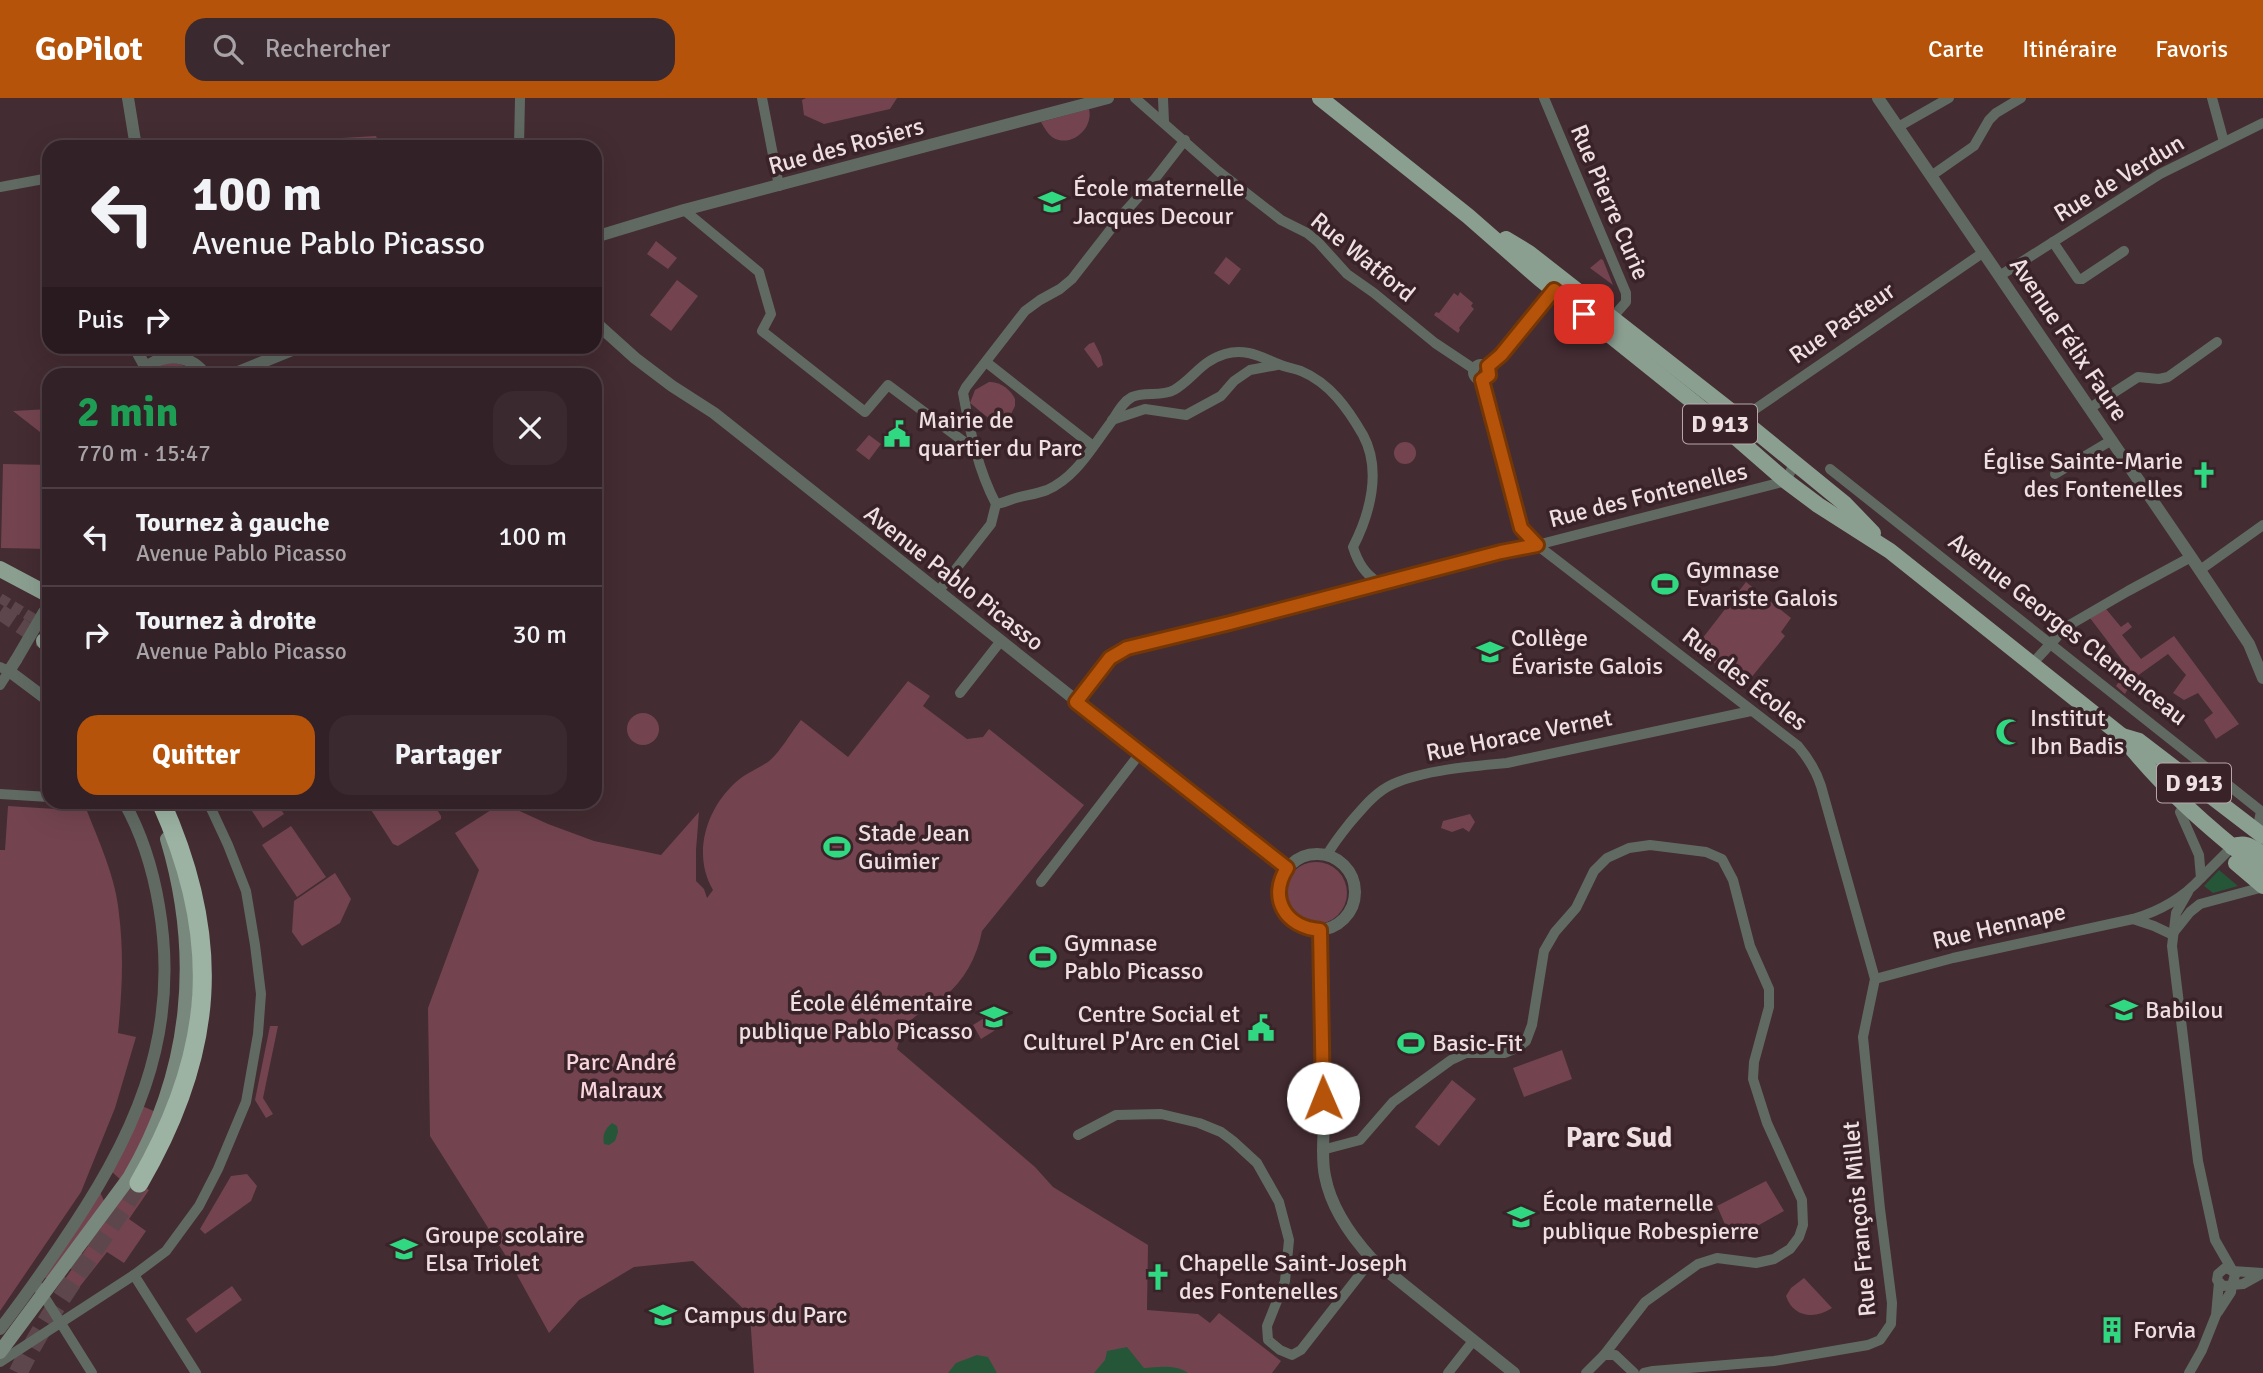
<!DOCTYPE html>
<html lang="fr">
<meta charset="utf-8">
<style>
:root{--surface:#322126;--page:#3a292e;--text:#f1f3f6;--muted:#a8a3a7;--line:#4d3e43;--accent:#b45309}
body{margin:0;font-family:Signika,sans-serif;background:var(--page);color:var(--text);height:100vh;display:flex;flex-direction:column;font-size:26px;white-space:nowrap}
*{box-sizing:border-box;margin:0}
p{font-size:23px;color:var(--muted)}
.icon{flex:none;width:38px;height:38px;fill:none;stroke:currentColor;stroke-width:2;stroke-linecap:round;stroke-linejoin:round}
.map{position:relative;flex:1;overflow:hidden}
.details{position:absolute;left:42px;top:270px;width:560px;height:441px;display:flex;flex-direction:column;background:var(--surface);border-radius:21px;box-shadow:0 7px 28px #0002,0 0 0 2px var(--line)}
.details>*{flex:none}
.banner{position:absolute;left:42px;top:42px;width:560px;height:214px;border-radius:21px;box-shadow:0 7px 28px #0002,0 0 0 2px var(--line);background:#322126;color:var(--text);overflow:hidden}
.pin{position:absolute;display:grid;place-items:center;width:60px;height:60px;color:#fff;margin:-30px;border-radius:14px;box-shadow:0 4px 10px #0006}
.me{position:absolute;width:77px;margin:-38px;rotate:359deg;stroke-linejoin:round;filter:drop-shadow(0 0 5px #0008)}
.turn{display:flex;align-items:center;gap:24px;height:147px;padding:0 35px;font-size:32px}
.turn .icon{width:91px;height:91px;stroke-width:2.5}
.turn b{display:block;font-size:49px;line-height:60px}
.then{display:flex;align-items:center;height:66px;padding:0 35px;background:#0003;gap:14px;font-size:26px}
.round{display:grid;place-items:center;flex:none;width:74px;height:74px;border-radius:21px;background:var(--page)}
.summary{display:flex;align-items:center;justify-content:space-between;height:119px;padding:0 35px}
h1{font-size:42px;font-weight:700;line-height:52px;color:#1e9e55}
.action{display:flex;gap:14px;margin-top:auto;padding:14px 35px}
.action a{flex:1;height:80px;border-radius:21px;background:var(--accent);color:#fff;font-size:28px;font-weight:700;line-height:80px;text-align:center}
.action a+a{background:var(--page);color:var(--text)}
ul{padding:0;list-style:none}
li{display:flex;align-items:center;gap:21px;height:98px;padding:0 35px;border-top:2px solid var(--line)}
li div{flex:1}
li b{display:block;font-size:26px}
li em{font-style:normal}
header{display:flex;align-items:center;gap:42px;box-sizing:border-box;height:98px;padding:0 35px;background:var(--accent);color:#fff}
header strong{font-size:33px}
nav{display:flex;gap:38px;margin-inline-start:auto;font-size:24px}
.search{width:490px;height:63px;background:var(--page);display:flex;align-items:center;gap:18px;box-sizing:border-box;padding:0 24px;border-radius:21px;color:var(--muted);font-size:26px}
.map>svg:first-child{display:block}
.green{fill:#734450}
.water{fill:#255638}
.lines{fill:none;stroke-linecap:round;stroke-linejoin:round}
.minor-tunnel{stroke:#5d474c;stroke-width:10;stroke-dasharray:10 5;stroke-linecap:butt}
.primary-tunnel{stroke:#5d474c;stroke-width:16;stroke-dasharray:16 8;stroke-linecap:butt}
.motorway-tunnel{stroke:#5d474c;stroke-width:19;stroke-dasharray:19 10;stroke-linecap:butt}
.minor{stroke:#606a63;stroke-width:10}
.tertiary{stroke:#606a63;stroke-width:12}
.secondary{stroke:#79887d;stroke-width:14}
.primary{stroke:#8b9f91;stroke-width:16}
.motorway{stroke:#9cb3a3;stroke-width:19}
.tertiary-bridge{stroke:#606a63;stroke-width:12}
.route-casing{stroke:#753606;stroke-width:18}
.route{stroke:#b45309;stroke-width:12}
.labels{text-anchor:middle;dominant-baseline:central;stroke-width:7;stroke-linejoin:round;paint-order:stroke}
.shield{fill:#392328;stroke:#b8a7aa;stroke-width:2}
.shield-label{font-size:23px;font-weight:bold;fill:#eedfe2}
.street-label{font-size:24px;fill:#eedfe2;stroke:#392328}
.poi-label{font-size:24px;fill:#eedfe2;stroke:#392328;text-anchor:start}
.park-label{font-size:24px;fill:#f8d4dc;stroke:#392328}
.quarter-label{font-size:28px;font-weight:bold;fill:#eedfe2;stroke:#392328}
</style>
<header>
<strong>GoPilot</strong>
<div class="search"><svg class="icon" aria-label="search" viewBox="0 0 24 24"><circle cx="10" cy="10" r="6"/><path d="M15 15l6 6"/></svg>Rechercher</div>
<nav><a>Carte</a><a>Itinéraire</a><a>Favoris</a></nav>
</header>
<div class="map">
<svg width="2263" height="1275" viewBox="0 0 2263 1275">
<rect width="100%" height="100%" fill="#432c32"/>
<g class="green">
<path d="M806,0H897L890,11L824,26L804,17L802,2Z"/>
<path d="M1089,11C1094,31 1070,51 1052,39C1047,35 1044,29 1041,24Z"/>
<path d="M376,38L380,49H335L342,40Z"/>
<path d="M656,143L677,160L668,171L647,156Z"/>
<path d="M1226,159L1241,171L1229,187L1214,175Z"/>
<path d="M1601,161L1603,162L1613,187L1590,170Z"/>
<path d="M677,182L698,198L671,233L650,217Z"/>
<path d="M1460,194L1473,205L1471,208L1474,211L1459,230L1460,232L1458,235L1434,217L1436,214L1439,215L1454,195L1458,198Z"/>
<path d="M1094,244L1101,258L1103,267L1098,270L1084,251L1089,246Z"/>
<path d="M167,265C180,265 187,268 197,276H147L157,268Z"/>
<path d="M989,284C1000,283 1011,292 1015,301V308L1003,332L970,305L975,292Z"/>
<path d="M49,311V341L13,313Z"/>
<path d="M869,337L881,346L869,362L856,352Z"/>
<circle cx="1405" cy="355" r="11"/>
<path d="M3,366L49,367V451L1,450Z"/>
<path d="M1746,484L1791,520L1781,534L1785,538L1746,586L1737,583L1695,550Z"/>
<path d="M2106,511L2121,529L2128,524L2132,529L2122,537L2141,561L2174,538L2239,626L2216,641L2204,622L2213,615L2198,595L2184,602L2173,595L2186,577L2168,556L2133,581L2125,596L2116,588L2128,570L2090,520Z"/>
<path d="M908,583L930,598L923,608L967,641L983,639L989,631L1084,707L982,833C977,859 964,883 943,900C918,919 906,916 897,951L1035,1069L1053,1089L1148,1147L1147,1212L1198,1216L1210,1225L1219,1215L1281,1263L1272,1275H754L750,1217L693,1163L634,1169L579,1202L549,1235L511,1166L430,1038L428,910L479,772L455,735L502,705L548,726L594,743L661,757L699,714L696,752V783L704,791L707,800L713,792C692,756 706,711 736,684C746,675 757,671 768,664C779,656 792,633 801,622L848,659Z"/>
<circle cx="643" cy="631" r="16"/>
<path d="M259,704H276L284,716L263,730L252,713Z"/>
<path d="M366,704H432L441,718V721L398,748L393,746Z"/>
<path d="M8,708L87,713C100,746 116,781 119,816C124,856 122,895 118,935L136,939L115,1010L81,1094L0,1213V752H5Z"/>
<path d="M1470,716L1475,724L1469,734L1463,730L1452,734L1441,730L1443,723Z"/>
<path d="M291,728L326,779L297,799L262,747Z"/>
<circle cx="1316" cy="795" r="31"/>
<path d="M335,775L351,801L340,825L302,848L292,834L294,803Z"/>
<path d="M997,912L1005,926L981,941L973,927Z"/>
<path d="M270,928H278L263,1000L273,1016L266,1020L255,1002Z"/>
<path d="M1562,952L1572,981L1524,999L1513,970Z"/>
<path d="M1452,982L1476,1001L1439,1048L1415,1029Z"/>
<path d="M142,1008L156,1014L122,1083L111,1073Z"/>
<path d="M247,1076L257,1088L251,1103L205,1136L200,1131L231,1078Z"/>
<path d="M134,1082L149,1092L129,1121L146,1133L124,1165L107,1154L70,1201L58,1191Z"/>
<path d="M1766,1083L1784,1113L1734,1141L1727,1131L1717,1108Z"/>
<path d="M99,1092L105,1105L50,1183L43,1178Z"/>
<path d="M1804,1180L1832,1210C1814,1222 1793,1219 1786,1198L1791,1190Z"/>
<path d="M232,1188L242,1202L196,1235L186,1221Z"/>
</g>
<g class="water">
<path d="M2219,772L2238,788L2213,795L2204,788Z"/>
<path d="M612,1025L617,1028L618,1034L615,1043L609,1047L604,1046C602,1037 605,1031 612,1025Z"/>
<path d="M1127,1249L1144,1270C1158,1269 1176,1266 1188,1275H1094L1105,1262L1107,1253Z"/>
<path d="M977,1257L988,1259L997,1275H948L956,1265Z"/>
</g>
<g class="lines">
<path class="minor-tunnel" d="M0,500L49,530"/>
<path class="primary-tunnel" d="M0,514L42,542"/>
<path class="motorway-tunnel" d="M18,1275C52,1206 98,1150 139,1085"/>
<g class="minor">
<path d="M762,0L779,88"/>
<path d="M1135,0L1218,73L1281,122L1307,135L1318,144L1347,176L1374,195L1435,245L1474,271"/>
<path d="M1163,0L1164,24"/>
<path d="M1544,0L1626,195V204L1611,221"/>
<path d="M2212,0L2224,44"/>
<path d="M1898,29L1949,0"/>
<path d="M519,49L520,0"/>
<path d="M1931,78L1974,48L1989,22L1996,15L2021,0"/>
<path d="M0,89L49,80"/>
<path d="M684,112L759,174L771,216L762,233L865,314L888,287L975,352"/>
<path d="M2053,144L2078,181H2082L2124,153"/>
<path d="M2001,177L2160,76L2263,25"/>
<path d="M986,264L1093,348"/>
<circle cx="1481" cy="274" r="8"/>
<path d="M1487,269L1501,257L1554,192"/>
<path d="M1482,282L1521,430L1537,447L1798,648C1809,661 1816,672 1821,688L1875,881L1863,939L1880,1111L1892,1205L1891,1226L1880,1242L1868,1247L1774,1263L1653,1273L1644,1275"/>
<path d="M2090,310L2138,279L2159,281L2168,279L2217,244"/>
<path d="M1112,322L1145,311L1186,317L1221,298L1234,283L1250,272L1277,267"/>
<path d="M1734,338L1741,321L1751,314L1984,154"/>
<path d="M1830,371L2261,713L2257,734"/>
<path d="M2055,376L2112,342"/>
<path d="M996,406C1003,405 1009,402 1016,400C1026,397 1037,396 1047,392C1075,380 1091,351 1109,327C1116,318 1121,305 1132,299C1144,293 1162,299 1174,292C1193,281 1201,263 1225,256C1244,250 1259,258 1276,265C1284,269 1293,270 1301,273C1330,285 1348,311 1363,337C1382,372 1370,416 1353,449C1358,465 1365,476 1379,485"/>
<path d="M2200,472L2263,427"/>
<path d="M938,494L991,426L996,406C978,372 970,333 963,295L966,289L1025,213L1040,202L1060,191L1072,181L1121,118L1154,82L1185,42"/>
<path d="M2032,566L2066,529L2128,493L2191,459"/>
<path d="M0,569L9,573L0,587"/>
<path d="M960,595L1000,544"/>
<path d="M1076,603L1110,560L1127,550L1230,525L1501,454L1537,447L1786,383L1794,366"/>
<path d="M0,696L49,699"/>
<path d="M1327,757C1333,746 1341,736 1349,726C1362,711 1375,694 1393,686C1424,672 1473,668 1507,665L1751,613"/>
<path d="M2201,780L2232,749"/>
<path d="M1041,784L1141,654"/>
<path d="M2188,794L2176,815L2172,848L2198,1063L2215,1142L2235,1177L2232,1187L2223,1188L2217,1182L2218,1176L2225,1170L2231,1172"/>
<path d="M2133,821L2154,828L2173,837"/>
<path d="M2174,834L2190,814L2200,806L2263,789"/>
<path d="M1875,881L1953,860L2133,821C2160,813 2182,801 2201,780L2199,757L2180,714"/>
<path d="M1078,1037L1116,1017L1161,1016L1199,1025L1221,1034L1233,1043L1257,1065L1279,1104L1289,1142L1285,1183L1267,1228L1268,1242L1280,1252L1292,1257L1301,1252L1372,1161"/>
<path d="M1322,1052L1360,1042L1393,1004L1451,962L1466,955H1505L1517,950L1526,943L1532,927L1544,853L1555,834L1576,810L1594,773L1607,760L1629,750L1650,747L1706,754L1722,761L1733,782L1750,848L1769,891V909L1754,964L1753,981L1767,1025L1802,1102L1803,1127L1799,1139L1790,1151L1774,1161L1756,1165L1717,1160L1698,1166L1645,1204L1604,1257"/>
<path d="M2232,1173L2263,1175"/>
<path d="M134,1177L196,1275"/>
<path d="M35,1184L92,1275"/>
<path d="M2218,1214L2231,1194L2232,1187L2243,1186L2263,1175"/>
<path d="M0,1264L134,1177L166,1153L199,1108L218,1071L246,1004L258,936L261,896L255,847L246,793L228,747L208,704"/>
<path d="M1448,1275L1473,1243"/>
<path d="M1586,1275L1604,1257H1615L1634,1275"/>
<path d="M2189,1275L2202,1252L2216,1217L2219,1184"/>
</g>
<g class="tertiary">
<path d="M128,0L136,49"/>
<path d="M1878,0L2191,459L2249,546L2263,580"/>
<path d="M595,139L684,112L1108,0"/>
<path d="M595,224L635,260L672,288L714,315L1287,770"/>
<path d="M134,248L146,270"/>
<path d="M140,276C158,254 188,254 205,276"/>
<path d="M233,276L302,248"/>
<path d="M16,562L9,573L49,603"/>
<circle cx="1317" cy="794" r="38"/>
<path d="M1320,832C1320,894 1323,957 1324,1019C1324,1039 1321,1059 1325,1078C1331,1110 1350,1137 1372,1161L1514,1275"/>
<path d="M0,1231C21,1204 40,1177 59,1149C132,1043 182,941 159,808C153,772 142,736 124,704"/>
</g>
<path class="secondary" d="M0,1254L129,1080C191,974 202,858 167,741"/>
<g class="primary">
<path d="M1320,0L1468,118L1540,181L1717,323L1786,383L1818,407L1890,453L2122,638C2162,690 2212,733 2263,773"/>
<path d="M1506,141L1529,155L1741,321L1845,406L1873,435"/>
<path d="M0,471L49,497"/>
<path d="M44,543L49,548"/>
<path d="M2122,638L2139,643L2263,738"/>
<path d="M2232,749C2245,743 2252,749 2263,756"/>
<path d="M2236,765L2263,788"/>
</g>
<path class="motorway" d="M139,1085C215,954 223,842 161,704"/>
<path class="tertiary-bridge" d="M16,562L44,514"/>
</g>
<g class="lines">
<defs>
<path id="route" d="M1323,1000L1320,832C1285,829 1268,800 1287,770L1076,604L1110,560L1127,550L1230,525L1501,454L1537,447L1521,430L1482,282L1489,277L1488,268L1501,257L1554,192L1584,216"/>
</defs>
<use href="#route" class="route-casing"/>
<use href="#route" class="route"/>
</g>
<defs>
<symbol id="school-bare" viewBox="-9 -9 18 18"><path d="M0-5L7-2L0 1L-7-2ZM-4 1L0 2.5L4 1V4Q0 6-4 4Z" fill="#31d882" stroke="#392328" stroke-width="2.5" paint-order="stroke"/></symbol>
<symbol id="civic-bare" viewBox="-9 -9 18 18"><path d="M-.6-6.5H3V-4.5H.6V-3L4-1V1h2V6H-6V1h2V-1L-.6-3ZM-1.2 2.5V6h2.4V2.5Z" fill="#31d882" stroke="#392328" stroke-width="2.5" paint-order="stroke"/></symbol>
<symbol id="church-bare" viewBox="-9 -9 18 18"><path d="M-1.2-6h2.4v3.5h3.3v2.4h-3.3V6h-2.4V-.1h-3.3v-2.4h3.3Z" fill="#31d882" stroke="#392328" stroke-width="2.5" paint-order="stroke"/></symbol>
<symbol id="stadium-bare" viewBox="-9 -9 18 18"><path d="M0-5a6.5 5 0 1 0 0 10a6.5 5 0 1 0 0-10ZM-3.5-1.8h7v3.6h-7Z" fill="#31d882" stroke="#392328" stroke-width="2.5" paint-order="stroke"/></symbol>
<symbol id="mosque-bare" viewBox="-9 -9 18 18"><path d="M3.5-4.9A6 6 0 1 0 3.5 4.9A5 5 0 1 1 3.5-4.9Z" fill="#31d882" stroke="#392328" stroke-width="2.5" paint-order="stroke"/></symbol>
<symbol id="university-bare" viewBox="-9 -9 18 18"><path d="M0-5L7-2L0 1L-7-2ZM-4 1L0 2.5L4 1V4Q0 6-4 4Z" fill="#31d882" stroke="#392328" stroke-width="2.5" paint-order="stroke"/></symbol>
<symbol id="building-bare" viewBox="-9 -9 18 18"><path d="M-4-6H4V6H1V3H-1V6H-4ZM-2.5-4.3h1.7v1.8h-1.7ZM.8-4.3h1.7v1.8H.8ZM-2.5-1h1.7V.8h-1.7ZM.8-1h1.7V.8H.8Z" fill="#31d882" stroke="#392328" stroke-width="2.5" paint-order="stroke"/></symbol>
</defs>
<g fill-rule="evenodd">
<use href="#school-bare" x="1033" y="85" width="38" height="38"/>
<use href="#civic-bare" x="878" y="317" width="38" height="38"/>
<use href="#church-bare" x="2185" y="358" width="38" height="38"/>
<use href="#stadium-bare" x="1646" y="467" width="38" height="38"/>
<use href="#school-bare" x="1471" y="535" width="38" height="38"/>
<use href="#mosque-bare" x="1990" y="615" width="38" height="38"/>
<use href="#stadium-bare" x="818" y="730" width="38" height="38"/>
<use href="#stadium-bare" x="1024" y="840" width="38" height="38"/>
<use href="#school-bare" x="2105" y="893" width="38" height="38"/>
<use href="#school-bare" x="975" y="900" width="38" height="38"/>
<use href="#civic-bare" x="1242" y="911" width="38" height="38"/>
<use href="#stadium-bare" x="1392" y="926" width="38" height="38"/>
<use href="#school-bare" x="1502" y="1100" width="38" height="38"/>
<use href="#school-bare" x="385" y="1132" width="38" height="38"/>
<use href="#church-bare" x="1139" y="1160" width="38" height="38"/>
<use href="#university-bare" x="644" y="1198" width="38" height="38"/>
<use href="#building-bare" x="2093" y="1213" width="38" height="38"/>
</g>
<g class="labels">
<g class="shield">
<rect x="1683" y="306.5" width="74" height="39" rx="5"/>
<rect x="2157" y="665.5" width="74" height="39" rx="5"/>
</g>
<g class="shield-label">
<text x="1720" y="326">D 913</text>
<text x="2194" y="685">D 913</text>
</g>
<g class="street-label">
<text transform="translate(846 48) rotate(-15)">Rue des Rosiers</text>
<text transform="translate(2119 80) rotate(-31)">Rue de Verdun</text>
<text transform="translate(1610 104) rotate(67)">Rue Pierre Curie</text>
<text transform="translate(1363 159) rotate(39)">Rue Watford</text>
<text transform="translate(1842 225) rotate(-35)">Rue Pasteur</text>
<text transform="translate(2069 241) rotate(56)">Avenue Félix Faure</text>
<text transform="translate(1648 397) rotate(-14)">Rue des Fontenelles</text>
<text transform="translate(954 480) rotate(38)">Avenue Pablo Picasso</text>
<text transform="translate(2068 531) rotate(38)">Avenue Georges Clemenceau</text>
<text transform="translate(1745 581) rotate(38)">Rue des Écoles</text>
<text transform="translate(1519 637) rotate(-11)">Rue Horace Vernet</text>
<text transform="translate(1999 828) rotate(-13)">Rue Hennape</text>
<text transform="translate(1859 1121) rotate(-95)">Rue François Millet</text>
</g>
<g class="poi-label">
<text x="1073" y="90">École maternelle<tspan x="1073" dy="28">Jacques Decour</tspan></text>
<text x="918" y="322">Mairie de<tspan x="918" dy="28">quartier du Parc</tspan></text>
<text x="2183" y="363" text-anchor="end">Église Sainte-Marie<tspan x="2183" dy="28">des Fontenelles</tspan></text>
<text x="1686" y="472">Gymnase<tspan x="1686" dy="28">Evariste Galois</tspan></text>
<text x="1511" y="540">Collège<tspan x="1511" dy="28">Évariste Galois</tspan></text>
<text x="2030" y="620">Institut<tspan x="2030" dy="28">Ibn Badis</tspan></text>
<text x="858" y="735">Stade Jean<tspan x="858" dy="28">Guimier</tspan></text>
<text x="1064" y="845">Gymnase<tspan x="1064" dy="28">Pablo Picasso</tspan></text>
<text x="973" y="905" text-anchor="end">École élémentaire<tspan x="973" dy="28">publique Pablo Picasso</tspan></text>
<text x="2145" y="912">Babilou</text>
<text x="1240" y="916" text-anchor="end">Centre Social et<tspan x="1240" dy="28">Culturel P'Arc en Ciel</tspan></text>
<text x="1432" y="945">Basic-Fit</text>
<text x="1542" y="1105">École maternelle<tspan x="1542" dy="28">publique Robespierre</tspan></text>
<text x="425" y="1137">Groupe scolaire<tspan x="425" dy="28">Elsa Triolet</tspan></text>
<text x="1179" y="1165">Chapelle Saint-Joseph<tspan x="1179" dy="28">des Fontenelles</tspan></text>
<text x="684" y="1217">Campus du Parc</text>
<text x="2133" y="1232">Forvia</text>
</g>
<g class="park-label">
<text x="621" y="964">Parc André<tspan x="621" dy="28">Malraux</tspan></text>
</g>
<g class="quarter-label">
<text x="1619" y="1040">Parc Sud</text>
</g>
</g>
</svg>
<div class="pin" style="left:1584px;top:216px;background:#d93025"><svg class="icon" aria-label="arrive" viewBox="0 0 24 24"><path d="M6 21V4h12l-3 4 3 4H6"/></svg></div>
<svg class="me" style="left:1323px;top:1000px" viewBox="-20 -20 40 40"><circle r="19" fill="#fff"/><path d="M0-13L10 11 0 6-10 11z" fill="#b45309"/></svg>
<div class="banner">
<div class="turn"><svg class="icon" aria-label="left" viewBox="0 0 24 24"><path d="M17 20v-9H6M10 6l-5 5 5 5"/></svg><div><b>100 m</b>Avenue Pablo Picasso</div></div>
<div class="then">Puis<svg class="icon" aria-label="right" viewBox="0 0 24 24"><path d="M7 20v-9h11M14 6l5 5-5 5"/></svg></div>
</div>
<section class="details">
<div class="summary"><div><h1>2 min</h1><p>770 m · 15:47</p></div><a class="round"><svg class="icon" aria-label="close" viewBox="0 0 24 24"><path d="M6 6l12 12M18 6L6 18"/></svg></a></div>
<ul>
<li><svg class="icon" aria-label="left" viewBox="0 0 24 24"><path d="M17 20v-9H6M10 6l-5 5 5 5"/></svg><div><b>Tournez à gauche</b><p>Avenue Pablo Picasso</p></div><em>100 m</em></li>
<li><svg class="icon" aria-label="right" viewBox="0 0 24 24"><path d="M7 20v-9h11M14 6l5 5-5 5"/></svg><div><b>Tournez à droite</b><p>Avenue Pablo Picasso</p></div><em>30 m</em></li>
</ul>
<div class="action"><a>Quitter</a><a>Partager</a></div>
</section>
</div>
